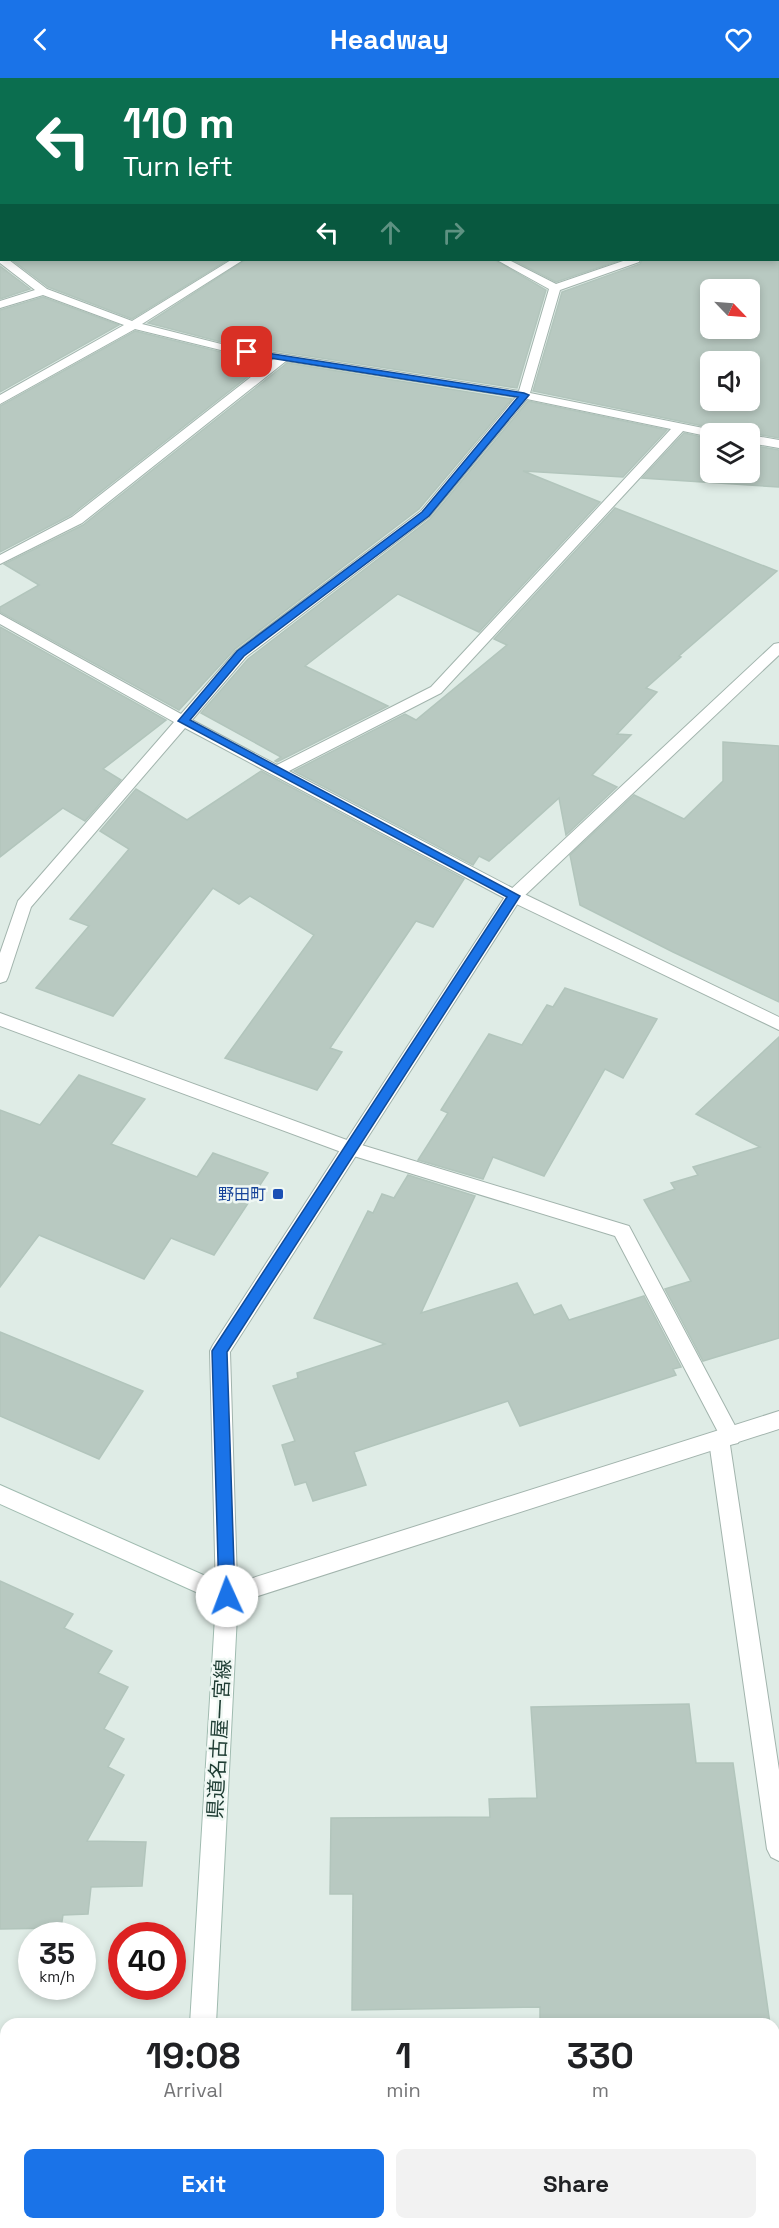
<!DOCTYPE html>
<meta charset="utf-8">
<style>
:root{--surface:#fff;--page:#f2f2f2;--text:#202124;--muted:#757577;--accent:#1a73e8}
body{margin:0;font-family:"Space Grotesk","Noto Sans JP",sans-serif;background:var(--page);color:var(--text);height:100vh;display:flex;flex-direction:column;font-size:22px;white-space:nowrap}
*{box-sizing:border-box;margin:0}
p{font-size:20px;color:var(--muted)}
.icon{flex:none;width:33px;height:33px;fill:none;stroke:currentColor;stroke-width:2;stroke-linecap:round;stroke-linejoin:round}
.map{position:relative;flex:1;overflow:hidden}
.details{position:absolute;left:0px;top:1940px;width:780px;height:212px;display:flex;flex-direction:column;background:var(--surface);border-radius:18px 18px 0 0;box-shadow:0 3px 9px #0003}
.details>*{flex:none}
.hud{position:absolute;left:0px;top:0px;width:780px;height:183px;box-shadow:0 3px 9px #0003;background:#0b6e4f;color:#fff;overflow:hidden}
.needle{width:39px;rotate:115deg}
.buttons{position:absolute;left:700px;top:201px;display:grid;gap:12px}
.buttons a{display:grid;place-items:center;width:60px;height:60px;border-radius:9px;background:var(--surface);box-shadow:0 3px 9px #0003;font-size:30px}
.speed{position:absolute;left:18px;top:1844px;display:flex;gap:12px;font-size:30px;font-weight:700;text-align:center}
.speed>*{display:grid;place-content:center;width:78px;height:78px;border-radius:50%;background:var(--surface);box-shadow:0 3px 9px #0003;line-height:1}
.speed small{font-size:15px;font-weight:400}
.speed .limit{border:9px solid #d22;background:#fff;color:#111}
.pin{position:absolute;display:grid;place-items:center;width:51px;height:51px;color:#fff;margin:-26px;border-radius:12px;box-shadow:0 3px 9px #0006}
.me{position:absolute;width:66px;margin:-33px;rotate:358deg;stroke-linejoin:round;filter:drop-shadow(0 0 4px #0008)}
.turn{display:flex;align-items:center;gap:21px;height:126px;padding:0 24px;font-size:27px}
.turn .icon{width:78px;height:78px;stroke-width:2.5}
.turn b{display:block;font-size:42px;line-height:51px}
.lanes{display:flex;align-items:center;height:57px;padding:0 24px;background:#0003;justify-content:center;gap:30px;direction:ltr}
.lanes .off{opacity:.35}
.eta{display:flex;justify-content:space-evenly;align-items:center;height:102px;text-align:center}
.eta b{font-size:36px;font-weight:700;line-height:42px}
.action{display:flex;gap:12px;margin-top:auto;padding:12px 24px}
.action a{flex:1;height:69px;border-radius:9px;background:var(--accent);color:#fff;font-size:24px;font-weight:700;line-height:69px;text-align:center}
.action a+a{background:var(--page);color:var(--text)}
header{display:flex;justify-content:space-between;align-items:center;height:78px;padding:0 24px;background:var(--accent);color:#fff;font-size:27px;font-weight:700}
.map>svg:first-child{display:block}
.building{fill:#b8c9c1;stroke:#b2c5bc;stroke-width:1.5;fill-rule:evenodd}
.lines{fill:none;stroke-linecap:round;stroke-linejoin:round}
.minor-casing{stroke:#a2b4ad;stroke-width:2}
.tertiary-casing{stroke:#a2b4ad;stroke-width:2}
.secondary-casing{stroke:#a0bbb0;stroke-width:2}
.minor{fill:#fff;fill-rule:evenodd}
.tertiary{fill:#fff;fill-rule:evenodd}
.secondary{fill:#fff;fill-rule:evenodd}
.route{fill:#1a73e8;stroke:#114b97;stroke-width:1.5}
.transit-dot{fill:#1a4fb4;stroke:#f0f8f4;stroke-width:2}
.labels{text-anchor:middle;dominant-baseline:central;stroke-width:5;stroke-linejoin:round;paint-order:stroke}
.transit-label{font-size:16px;fill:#164399;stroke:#f0f8f4;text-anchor:end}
.near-street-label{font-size:20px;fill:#1f3d34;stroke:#f0f8f4}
</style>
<header><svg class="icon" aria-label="back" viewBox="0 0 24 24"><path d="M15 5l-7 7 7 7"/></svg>Headway<svg class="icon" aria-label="heart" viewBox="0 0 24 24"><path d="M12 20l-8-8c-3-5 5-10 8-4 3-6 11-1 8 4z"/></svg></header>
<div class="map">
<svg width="779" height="2150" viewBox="0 0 779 2150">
<rect width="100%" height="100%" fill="#dfece6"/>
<g class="building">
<path d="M12,182H228L132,241L48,209Z"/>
<path d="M245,182H495L546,212L517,310L229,266L148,245Z"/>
<path d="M513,182H621L556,204Z"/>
<path d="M642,182H779V360L750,355L721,356L713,350L533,313L562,214L640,186ZM711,212H750V250H711ZM711,284H750V322H711Z"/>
<path d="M0,188L30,211L0,221Z"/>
<path d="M43,219L119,247L0,314V232Z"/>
<path d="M135,253L229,276L269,282L71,437L0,474V328Z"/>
<path d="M287,285L512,321L419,431L235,571L179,632L0,534V529L39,507L4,486L83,447Z"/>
<path d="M528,323L667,352L623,399L523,393L600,424L479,554L398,516L305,588L388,628L277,684L275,683L281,679L201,635L248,581L430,441Z"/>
<path d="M684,355L711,361V394H750V367L779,372V409L642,400Z"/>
<path d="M615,430L777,493L679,578L681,579L646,610L657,614L617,656L631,657L592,697L617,709L566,757L559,720L489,783L479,778L473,787L294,693L405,636L416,642L507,567L494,561Z"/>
<path d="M0,549L166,642L103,691L121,702L85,743L63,730L0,779Z"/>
<path d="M723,664L779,668V924L673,874L580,827L570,777L634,717L684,741L723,703Z"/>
<path d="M261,693L464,801L433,849L416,843L330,970L342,974L317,1012L225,980L314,857L250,818L239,826L213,810L113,938L36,910L89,848L70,841L129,771L100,753L136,711L187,742Z"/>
<path d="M565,910L657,941L623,1000L605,991L544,1098L493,1079L483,1101L418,1082L448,1035L441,1032L489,956L522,967L547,927L553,929Z"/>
<path d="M779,959V1260L703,1283L665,1211L691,1203L644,1122L675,1111L671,1105L698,1097L693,1089L760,1069L696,1036Z"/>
<path d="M79,997L145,1021L111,1066L197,1099L213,1075L268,1095L214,1177L171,1160L144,1201L39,1157L0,1209V1032L40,1047Z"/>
<path d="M408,1097L475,1118L421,1235L517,1205L534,1237L561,1227L569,1242L644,1218L681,1289L673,1291L676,1297L520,1348L508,1323L354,1374L366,1407L313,1423L306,1404L295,1407L282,1367L295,1363L273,1308L298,1300L297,1295L385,1266L314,1240L368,1133L373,1135L382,1116L394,1120Z"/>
<path d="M0,1254L143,1313L99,1381L0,1338Z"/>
<path d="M0,1503L73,1536L64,1550L112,1573L98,1595L128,1609L104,1651L124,1661L108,1689L124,1697L87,1763L146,1764L142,1808L91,1809L88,1836L63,1837L61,1850L0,1851Z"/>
<path d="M689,1626L696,1685H733L770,1946H540V1929L352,1932L353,1816H330L331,1740L490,1739L489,1721L537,1720L531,1629Z"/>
</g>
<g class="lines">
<defs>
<g id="minor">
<path d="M44,0H54L55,2H46Z"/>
<path d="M388,0H402L403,2H390Z"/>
<path d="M688,0H698L688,2Z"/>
<path d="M2,39V45L0,46V40Z"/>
<rect x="778" y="77" width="1" height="6"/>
<rect x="0" y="132" width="2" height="6"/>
<rect x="778" y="146" width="1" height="6"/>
<path d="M0,177L2,182H9L47,211L132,243L231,182H243L142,246L229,268L519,313L549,211L497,182H509L556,206L626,182H640L639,184L560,212L530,315L713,352L719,356H711V359L683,353L441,615L289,693L520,814L779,939V952L508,822L185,650L31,829L8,899L6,903L0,905V875L18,823L174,644L0,546V536L181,636L236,573L421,433L516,319L286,283L82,445L0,486V477L72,439L274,281L229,274L135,251L0,326V317L124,247L43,217L0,230V223L35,212L0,185ZM527,321L671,351L431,609L277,687L192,642L246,579L429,439Z"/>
<path d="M750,357L779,362V370L750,365Z"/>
<path d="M0,935L355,1065L629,1148L741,1359L738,1365L730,1367L779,1692V1783L771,1779L767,1771L709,1363L712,1357L718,1354L615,1158L344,1075L0,948Z"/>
<path d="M0,2038L6,2040V2067L0,2065Z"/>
</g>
<path id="tertiary" d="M779,565V577L520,822L230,1274L237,1505L779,1333V1351L227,1528L219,1525L216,1518L210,1273L213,1267L508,814L774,566Z"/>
<g id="secondary">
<path d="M0,1407L235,1511L238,1518L216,1946H190L216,1523L0,1426Z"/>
<rect x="179" y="2145" width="26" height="5"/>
</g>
</defs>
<use href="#minor" class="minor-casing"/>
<use href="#tertiary" class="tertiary-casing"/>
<use href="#secondary" class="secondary-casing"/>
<use href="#minor" class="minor"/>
<use href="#tertiary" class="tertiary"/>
<use href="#secondary" class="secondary"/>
</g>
<path class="route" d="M247,272L524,315L529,317L429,438L244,578L190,642L520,818L227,1274L235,1518L233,1524L227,1526L221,1524L219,1518L212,1273L507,819L178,643L237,573L422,434L518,319L244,276L242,274Z"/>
<rect class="transit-dot" x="272" y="1110" width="12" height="12" rx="3"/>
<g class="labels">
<g class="transit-label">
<text x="266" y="1116">野田町</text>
</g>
<g class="near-street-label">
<text transform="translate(219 1661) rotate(-87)">県道名古屋一宮線</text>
</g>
</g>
</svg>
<div class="buttons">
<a><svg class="needle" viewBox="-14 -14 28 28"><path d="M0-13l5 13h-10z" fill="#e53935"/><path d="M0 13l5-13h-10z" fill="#757577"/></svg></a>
<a><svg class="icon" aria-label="sound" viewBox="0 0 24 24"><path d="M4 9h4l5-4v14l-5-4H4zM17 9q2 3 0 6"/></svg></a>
<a><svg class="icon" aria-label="layers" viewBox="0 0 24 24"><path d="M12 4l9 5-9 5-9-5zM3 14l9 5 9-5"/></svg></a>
</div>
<div class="speed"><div>35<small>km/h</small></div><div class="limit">40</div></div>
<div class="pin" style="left:247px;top:274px;background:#d93025"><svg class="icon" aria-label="arrive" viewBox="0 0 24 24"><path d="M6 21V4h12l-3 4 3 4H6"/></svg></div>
<svg class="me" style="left:227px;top:1518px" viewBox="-20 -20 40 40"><circle r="19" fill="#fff"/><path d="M0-13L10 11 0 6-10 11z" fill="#1a73e8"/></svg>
<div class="hud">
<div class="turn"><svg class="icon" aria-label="left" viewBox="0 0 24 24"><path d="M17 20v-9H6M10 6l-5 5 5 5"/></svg><div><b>110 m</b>Turn left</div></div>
<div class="lanes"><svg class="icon" aria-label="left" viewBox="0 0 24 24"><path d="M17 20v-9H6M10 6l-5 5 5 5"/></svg><svg class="icon off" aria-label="ahead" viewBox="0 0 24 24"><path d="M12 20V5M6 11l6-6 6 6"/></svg><svg class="icon off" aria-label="right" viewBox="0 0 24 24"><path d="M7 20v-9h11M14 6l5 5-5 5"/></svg></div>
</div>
<section class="details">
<div class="eta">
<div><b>19:08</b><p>Arrival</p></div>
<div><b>1</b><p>min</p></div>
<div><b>330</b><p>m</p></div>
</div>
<div class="action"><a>Exit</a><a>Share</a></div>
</section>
</div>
